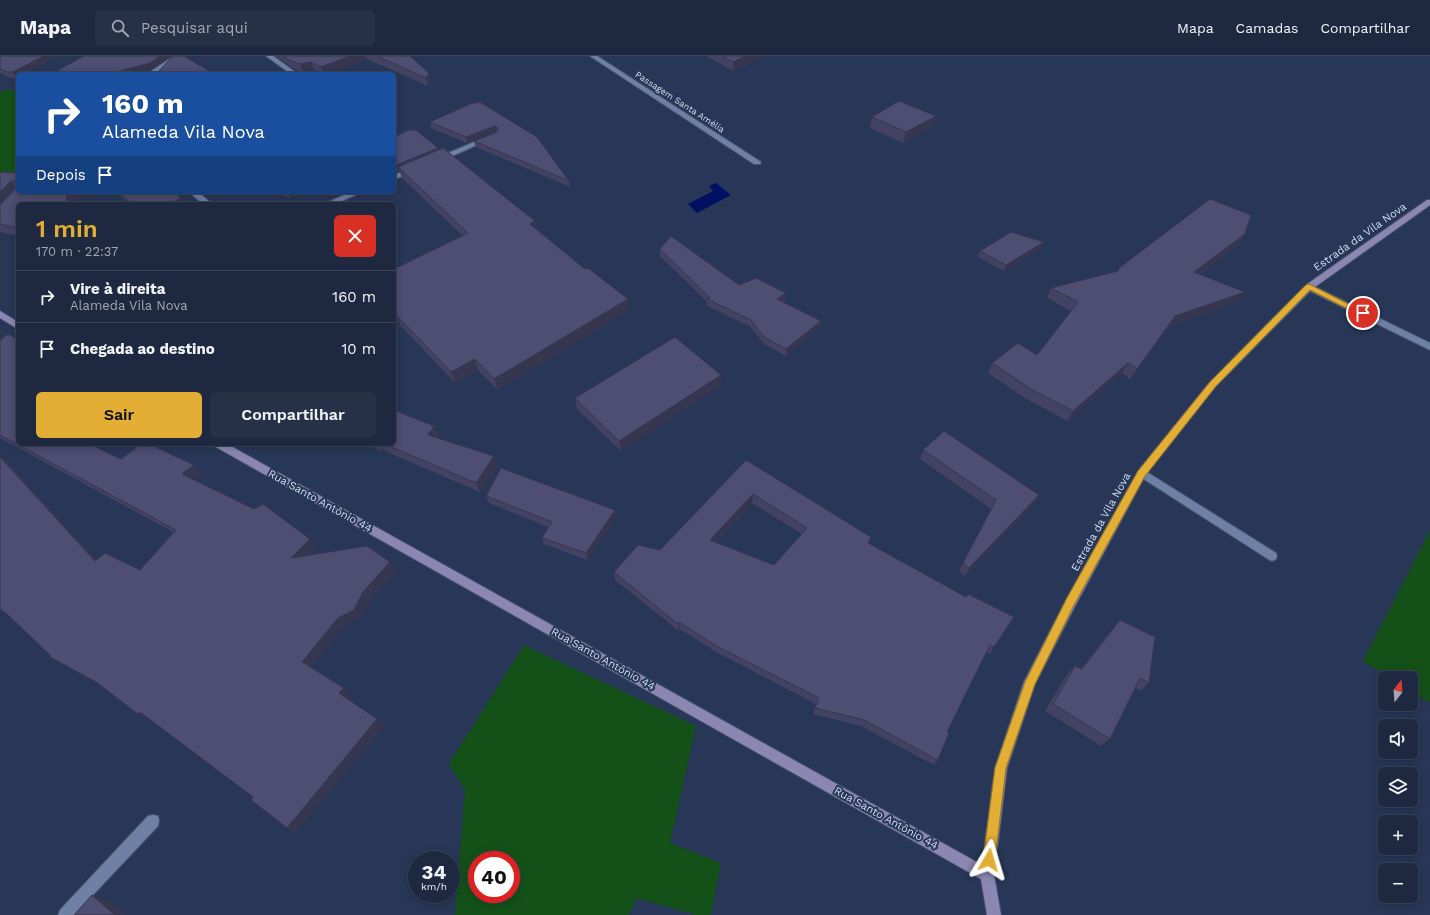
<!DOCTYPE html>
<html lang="pt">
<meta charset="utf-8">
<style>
:root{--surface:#1e2941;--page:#263148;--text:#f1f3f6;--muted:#a1a6b1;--line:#3c455a;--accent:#e3ae34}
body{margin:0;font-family:"Work Sans",sans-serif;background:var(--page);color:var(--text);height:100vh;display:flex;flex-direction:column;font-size:15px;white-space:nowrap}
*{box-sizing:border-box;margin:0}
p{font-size:13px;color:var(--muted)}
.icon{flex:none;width:22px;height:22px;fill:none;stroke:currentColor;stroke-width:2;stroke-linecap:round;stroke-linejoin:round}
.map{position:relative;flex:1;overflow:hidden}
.details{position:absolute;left:16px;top:146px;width:380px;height:244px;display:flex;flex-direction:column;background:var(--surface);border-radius:6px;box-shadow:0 2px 10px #0003,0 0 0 1px var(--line)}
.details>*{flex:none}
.top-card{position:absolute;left:16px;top:16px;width:380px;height:122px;border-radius:6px;box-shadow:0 2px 10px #0003,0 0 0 1px var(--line);background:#1a4fa0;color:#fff;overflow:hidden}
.needle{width:26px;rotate:17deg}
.tools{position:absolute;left:1378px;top:615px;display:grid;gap:8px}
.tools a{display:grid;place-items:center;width:40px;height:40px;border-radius:6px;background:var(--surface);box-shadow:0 2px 10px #0003,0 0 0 1px var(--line);font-size:20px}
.speed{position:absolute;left:408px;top:795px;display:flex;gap:8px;font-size:20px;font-weight:700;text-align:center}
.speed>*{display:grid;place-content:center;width:52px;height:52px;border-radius:50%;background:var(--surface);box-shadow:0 2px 10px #0003,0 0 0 1px var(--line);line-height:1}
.speed small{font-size:10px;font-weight:400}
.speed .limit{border:6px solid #d22;background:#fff;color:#111}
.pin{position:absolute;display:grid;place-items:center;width:34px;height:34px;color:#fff;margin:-17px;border:2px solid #fff;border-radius:50%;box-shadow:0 1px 4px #0007}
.me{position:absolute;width:44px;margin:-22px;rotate:7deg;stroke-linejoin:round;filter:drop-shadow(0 0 3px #0008)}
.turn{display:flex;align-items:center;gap:14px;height:84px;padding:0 20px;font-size:18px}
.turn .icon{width:52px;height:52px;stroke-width:2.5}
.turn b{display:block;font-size:28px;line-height:34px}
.then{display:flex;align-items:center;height:38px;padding:0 20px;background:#0003;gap:8px;font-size:15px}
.round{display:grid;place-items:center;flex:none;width:42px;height:42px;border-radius:6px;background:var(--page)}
.head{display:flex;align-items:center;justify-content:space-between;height:68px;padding:0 20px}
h1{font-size:24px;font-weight:600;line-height:30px;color:var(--accent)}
.action{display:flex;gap:8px;margin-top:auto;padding:8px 20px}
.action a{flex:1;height:46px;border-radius:6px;background:var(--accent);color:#111;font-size:16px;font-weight:600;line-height:46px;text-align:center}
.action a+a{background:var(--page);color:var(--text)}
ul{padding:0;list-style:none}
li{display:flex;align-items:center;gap:12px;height:52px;padding:0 20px;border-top:1px solid var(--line)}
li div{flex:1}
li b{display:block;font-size:15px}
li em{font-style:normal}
header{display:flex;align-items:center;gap:24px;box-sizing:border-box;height:56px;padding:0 20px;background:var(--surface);border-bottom:1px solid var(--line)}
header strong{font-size:19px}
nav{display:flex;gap:22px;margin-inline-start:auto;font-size:14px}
.search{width:280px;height:36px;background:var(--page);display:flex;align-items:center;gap:10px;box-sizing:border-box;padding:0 14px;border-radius:6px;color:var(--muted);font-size:15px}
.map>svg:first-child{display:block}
.green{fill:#145118;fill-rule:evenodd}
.water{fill:#001163}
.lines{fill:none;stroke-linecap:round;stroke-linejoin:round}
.lane-casing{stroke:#47546f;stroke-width:2}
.street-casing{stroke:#47546f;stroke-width:2}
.secondary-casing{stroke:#47546f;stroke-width:2}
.lane{fill:#6e80a4;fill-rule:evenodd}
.street{fill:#6e80a4;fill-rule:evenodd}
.secondary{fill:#8b87b2;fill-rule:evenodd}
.wall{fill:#434262;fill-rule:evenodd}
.shaded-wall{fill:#373650}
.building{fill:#4e4d72;stroke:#373650;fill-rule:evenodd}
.route{fill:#e3ae34;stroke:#947122}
.labels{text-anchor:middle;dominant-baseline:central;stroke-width:4;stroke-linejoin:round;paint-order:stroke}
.far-street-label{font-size:9px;fill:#d4dff3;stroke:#283757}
.street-label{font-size:11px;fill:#d4dff3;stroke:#283757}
</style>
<header>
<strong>Mapa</strong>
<div class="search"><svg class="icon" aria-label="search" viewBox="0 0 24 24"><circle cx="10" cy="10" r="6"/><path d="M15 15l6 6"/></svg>Pesquisar aqui</div>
<nav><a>Mapa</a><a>Camadas</a><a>Compartilhar</a></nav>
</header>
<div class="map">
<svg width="1430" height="859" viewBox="0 0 1430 859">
<rect width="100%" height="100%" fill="#283757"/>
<g class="green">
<path d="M9,33L18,36V127L0,123V36Z"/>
<path d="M1430,474V647L1411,635V622H1390L1363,605Z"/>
<path d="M524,589L696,670L670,787L721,807L711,859H696L637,842L629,859H455L465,734L449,708ZM477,804H511V838H477Z"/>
</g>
<path class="water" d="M716,127L731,139L697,157L688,148L713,135L709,130Z"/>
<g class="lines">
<defs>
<g id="lane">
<path d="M266,0H273L298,18H291Z"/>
<path d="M486,81L488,82V84L441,105H435L434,103Z"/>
<path d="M413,112H416V116L394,123V119Z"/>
<path d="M189,136H198L212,148H203Z"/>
<path d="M351,136H362L335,148H324Z"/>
<path d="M1142,413L1276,497L1277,500L1276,503L1272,505L1268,503L1139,420L1137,417L1139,414Z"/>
<path d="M153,759L158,760L159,765L158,770L74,859H58L60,854L148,760Z"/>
</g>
<g id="street">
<path d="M174,0H181L154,18H147Z"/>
<path d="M590,0H597L761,106L760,108H754Z"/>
<path d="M1309,228L1430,287V294L1306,233L1305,231Z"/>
</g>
<g id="secondary">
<path d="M1427,144H1430V149L1312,233L1216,330L1145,420L1075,550L1035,628L1007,712L994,819L1001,859H987L981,823L216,391L214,388H227L982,809L995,712L1024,626L1067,542L1139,414L1210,326L1306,229Z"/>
<path d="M0,255L18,266V273L0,262Z"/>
</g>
</defs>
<use href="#lane" class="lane-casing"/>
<use href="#street" class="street-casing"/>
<use href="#secondary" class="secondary-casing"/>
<use href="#lane" class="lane"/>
<use href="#street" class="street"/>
<use href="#secondary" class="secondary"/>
</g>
<g class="wall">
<path d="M0,0L55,1L24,18H18L17,22H11L0,17Z"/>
<path d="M276,0H410L431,26L428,30L367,3L328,18H322L315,14L303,17L293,12Z"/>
<path d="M706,0H764L733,15Z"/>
<path d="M470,48L569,125L570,131L476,91L474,85L497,76L467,87L431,72L430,66Z"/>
<path d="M936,60L933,71L903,87L870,72L872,61Z"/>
<path d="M394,81L438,92L439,94L535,165L537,174L629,254L498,334L478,314L455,327L401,270L394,274V213L463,180L402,122L399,114L395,116L394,114Z"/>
<path d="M0,116L18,117V136H85L76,148H18V180L0,176Z"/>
<path d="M116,136H173L181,142L184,148H129Z"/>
<path d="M279,136H301L290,142Z"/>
<path d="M1245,178L1239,188L1199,218L1245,236L1237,246L1169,271L1130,323L1122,317L1067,365L1025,342L988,317L992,307L1037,299L1071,255L1047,242L1051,232L1117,215L1119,212Z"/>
<path d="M1041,192L1004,215L978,201L980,195Z"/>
<path d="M660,193L739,229L786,237L785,244L783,246L821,265L820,271L786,300L764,288L751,271L707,250V246L660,200Z"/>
<path d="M0,284L18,388L121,403L194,409L202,418L194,424L310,483L317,491L309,499L396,515L370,544L361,561L344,570L311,611L351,638L348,643L384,670L296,776L287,772L253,741L151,664H150L97,627L50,599L7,558L0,553V398L96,504L140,514L173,476L0,382Z"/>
<path d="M721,319V329L621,395L577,353L575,342Z"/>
<path d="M434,370L438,380L437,382L494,400L498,409L480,436L380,393L382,397L370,388H394Z"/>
<path d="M923,394L1039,439L1034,448L965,520L959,515L991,453L920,403Z"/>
<path d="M746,404L869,487L994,591L990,598L986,596L947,676L938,704L934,709L861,670L813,658L816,648L718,597L680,573L679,575L615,524L614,516L660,494ZM752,447L802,478L774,509L716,486Z"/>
<path d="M486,440L615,454L616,461L587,504L544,488L542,482L548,471L489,447Z"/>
<path d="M1120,564L1149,627L1140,635L1135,632L1110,683L1101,690L1045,655L1068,617L1075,610L1081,613L1112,573Z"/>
</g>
<g class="shaded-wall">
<path d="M44,0H54L55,1L24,18H18V21L17,22L13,16Z"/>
<path d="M160,0H174V6L171,1L153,12L132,18H109Z"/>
<path d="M350,0H366L367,3L328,18H324L321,11Z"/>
<path d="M746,0H764L733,15V6Z"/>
<path d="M311,6L315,14L303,17L300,8Z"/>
<path d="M429,17L431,26L428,30L426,22Z"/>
<path d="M936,60L933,71L903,87L906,76Z"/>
<path d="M495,70L497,76L467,87L466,81Z"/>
<path d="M438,92L440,98L398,111L399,114L395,116L394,110Z"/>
<path d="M11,125L18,134L0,155V136Z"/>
<path d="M70,136H85L76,148H63L66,141Z"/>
<path d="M287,136H301L290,142Z"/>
<path d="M181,142L184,148H169Z"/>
<path d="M535,165L537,176L530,168Z"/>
<path d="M1245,178L1239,188L1187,226L1194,216Z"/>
<path d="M1044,186L1041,192L1004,215L1006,209Z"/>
<path d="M1245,236L1237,246L1169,271L1130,323L1137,313L1175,260Z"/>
<path d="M786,237L785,244L777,250V243Z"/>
<path d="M628,243L629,254L498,334L494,323Z"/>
<path d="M397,260L401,270L394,274V261Z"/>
<path d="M821,265L820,271L786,300V293Z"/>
<path d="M475,303L478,314L455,327L451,316Z"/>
<path d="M1128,307L1122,317L1067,365L1073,355Z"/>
<path d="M721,319V329L621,395L619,385Z"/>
<path d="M434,370L438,380L432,389L428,379Z"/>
<path d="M0,398L105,514L95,505L0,401Z"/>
<path d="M494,400L498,409L480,436L476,427Z"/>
<path d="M194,409L202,418L191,428L182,418Z"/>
<path d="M753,438L752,447L710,492V484Z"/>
<path d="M1039,439L1034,448L965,520L969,512Z"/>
<path d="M615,454L616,461L587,504L586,497Z"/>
<path d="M310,483L317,491L298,510L291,502Z"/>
<path d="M390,506L396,515L370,544L361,561L344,570L310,613L302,606L338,562L363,536Z"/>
<path d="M679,566L680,573L679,575L678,568Z"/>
<path d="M344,632L351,638L347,644L339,637Z"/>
<path d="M140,656L152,662L150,664L138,658Z"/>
<path d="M377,663L384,670L296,776L287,772Z"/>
<path d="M92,839L107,843L126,859H115Z"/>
</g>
<g class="building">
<path d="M0,0H44L13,16H7L0,13Z"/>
<path d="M84,0H160L150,7L109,18H51Z"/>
<path d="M173,0H184L214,18H156Z"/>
<path d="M283,0H350L321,11L311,6L300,8L289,4Z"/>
<path d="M377,0H410L429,17L426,22Z"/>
<path d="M722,0H746L733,6Z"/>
<path d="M899,45L936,60L906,76L872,61Z"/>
<path d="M480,46L537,81L569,125L474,85L497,76L498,72L495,70L466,81L430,66L470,48Z"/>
<path d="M409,74H416L438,92L394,110V81Z"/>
<path d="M443,92L535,165L530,168L585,213L588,212L628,243L494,323L475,303L451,316L397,260L394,261V213L468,177L398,111Z"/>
<path d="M0,116L18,117V125H11L0,136Z"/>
<path d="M18,130V136H70L66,141L67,146L63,148H18V172L0,168V149Z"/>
<path d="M119,136H173L181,142L169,148H132Z"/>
<path d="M1210,143L1251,159L1245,178L1194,216L1245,236L1175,260L1137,313L1128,307L1073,355L1029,332L992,307L1018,287L1037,299L1078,246L1051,232L1118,215L1119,212Z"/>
<path d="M1011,176L1044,186L1006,209L980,195Z"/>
<path d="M671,180L739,229L756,222L786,237L777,243L821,265L786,293L764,281L751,264L707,243L710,242L660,193Z"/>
<path d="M8,278L18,284V353L16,355L18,356V388H89L121,403L141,388H149L194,409L182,418L254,453L263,448L310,483L291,502L367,490L390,506L363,536L354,554L338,562L302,606L344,632L339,637L377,663L287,772L251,744L253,741L140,656L138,658L96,626L50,601V599L7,558L0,553V401L95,505L105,497L140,514L176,474L0,379V284Z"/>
<path d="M675,281L721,319L619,385L575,342Z"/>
<path d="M394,354L434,370L428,379L494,400L476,427L385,388H394Z"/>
<path d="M944,375L1039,439L969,512L963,507L996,444L923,394Z"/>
<path d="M746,404L871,481L868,487L966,541L968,538L1014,561L994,591L990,589L947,676L949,677L938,704L864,664L815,652L819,642L718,591L679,566L678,568L614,516L638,489L660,494ZM753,438L807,472L774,509L710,484Z"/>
<path d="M501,412L615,454L586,497L542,482L552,466L486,440Z"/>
<path d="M1120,564L1155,581L1149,627L1140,622L1110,683L1053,648L1075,610L1082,613Z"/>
<path d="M92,839L115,859H74Z"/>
</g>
<path class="route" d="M1309,228L1366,257L1363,260L1360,259L1310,234L1216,330L1145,420L1074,549L1035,628L1006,712L995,804L993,808L989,810L985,808L983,804L995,712L1025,626L1067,542L1138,415L1210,326L1306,229Z"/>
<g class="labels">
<g class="far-street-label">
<text transform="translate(680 46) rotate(33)">Passagem Santa Amélia</text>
</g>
<g class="street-label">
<text transform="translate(1360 181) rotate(-35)">Estrada da Vila Nova</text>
<text transform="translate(320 445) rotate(29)">Rua Santo Antônio 44</text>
<text transform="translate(1101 466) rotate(-61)">Estrada da Vila Nova</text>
<text transform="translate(603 603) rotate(29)">Rua Santo Antônio 44</text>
<text transform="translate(886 762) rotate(29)">Rua Santo Antônio 44</text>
</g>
</g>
</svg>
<div class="tools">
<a><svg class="needle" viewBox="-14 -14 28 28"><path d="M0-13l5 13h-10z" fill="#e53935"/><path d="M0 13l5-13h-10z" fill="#a1a6b1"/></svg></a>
<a><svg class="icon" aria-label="sound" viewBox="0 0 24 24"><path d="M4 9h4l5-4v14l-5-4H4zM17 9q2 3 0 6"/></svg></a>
<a><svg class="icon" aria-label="layers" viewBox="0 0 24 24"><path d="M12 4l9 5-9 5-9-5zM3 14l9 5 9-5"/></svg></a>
<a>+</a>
<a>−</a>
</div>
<div class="speed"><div>34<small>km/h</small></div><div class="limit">40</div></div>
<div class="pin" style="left:1363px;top:257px;background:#d93025"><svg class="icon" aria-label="arrive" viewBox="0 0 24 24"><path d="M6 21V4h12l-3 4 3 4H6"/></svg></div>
<svg class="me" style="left:989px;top:804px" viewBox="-20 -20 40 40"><path d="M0-17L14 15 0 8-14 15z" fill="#e3ae34" stroke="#fff" stroke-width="4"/></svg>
<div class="top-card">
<div class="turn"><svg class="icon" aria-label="right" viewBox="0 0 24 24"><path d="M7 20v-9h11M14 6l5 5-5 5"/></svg><div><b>160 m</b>Alameda Vila Nova</div></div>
<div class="then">Depois<svg class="icon" aria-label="arrive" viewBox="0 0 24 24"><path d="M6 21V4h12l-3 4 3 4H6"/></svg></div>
</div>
<section class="details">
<div class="head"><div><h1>1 min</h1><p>170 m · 22:37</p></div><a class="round" style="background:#d93025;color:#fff"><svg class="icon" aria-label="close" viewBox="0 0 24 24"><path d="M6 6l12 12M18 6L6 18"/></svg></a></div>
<ul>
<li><svg class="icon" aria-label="right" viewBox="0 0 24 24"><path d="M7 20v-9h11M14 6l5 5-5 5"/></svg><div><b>Vire à direita</b><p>Alameda Vila Nova</p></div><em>160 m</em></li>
<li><svg class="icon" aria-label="arrive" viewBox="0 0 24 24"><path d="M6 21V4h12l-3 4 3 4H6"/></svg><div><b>Chegada ao destino</b></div><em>10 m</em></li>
</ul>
<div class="action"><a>Sair</a><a>Compartilhar</a></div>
</section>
</div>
